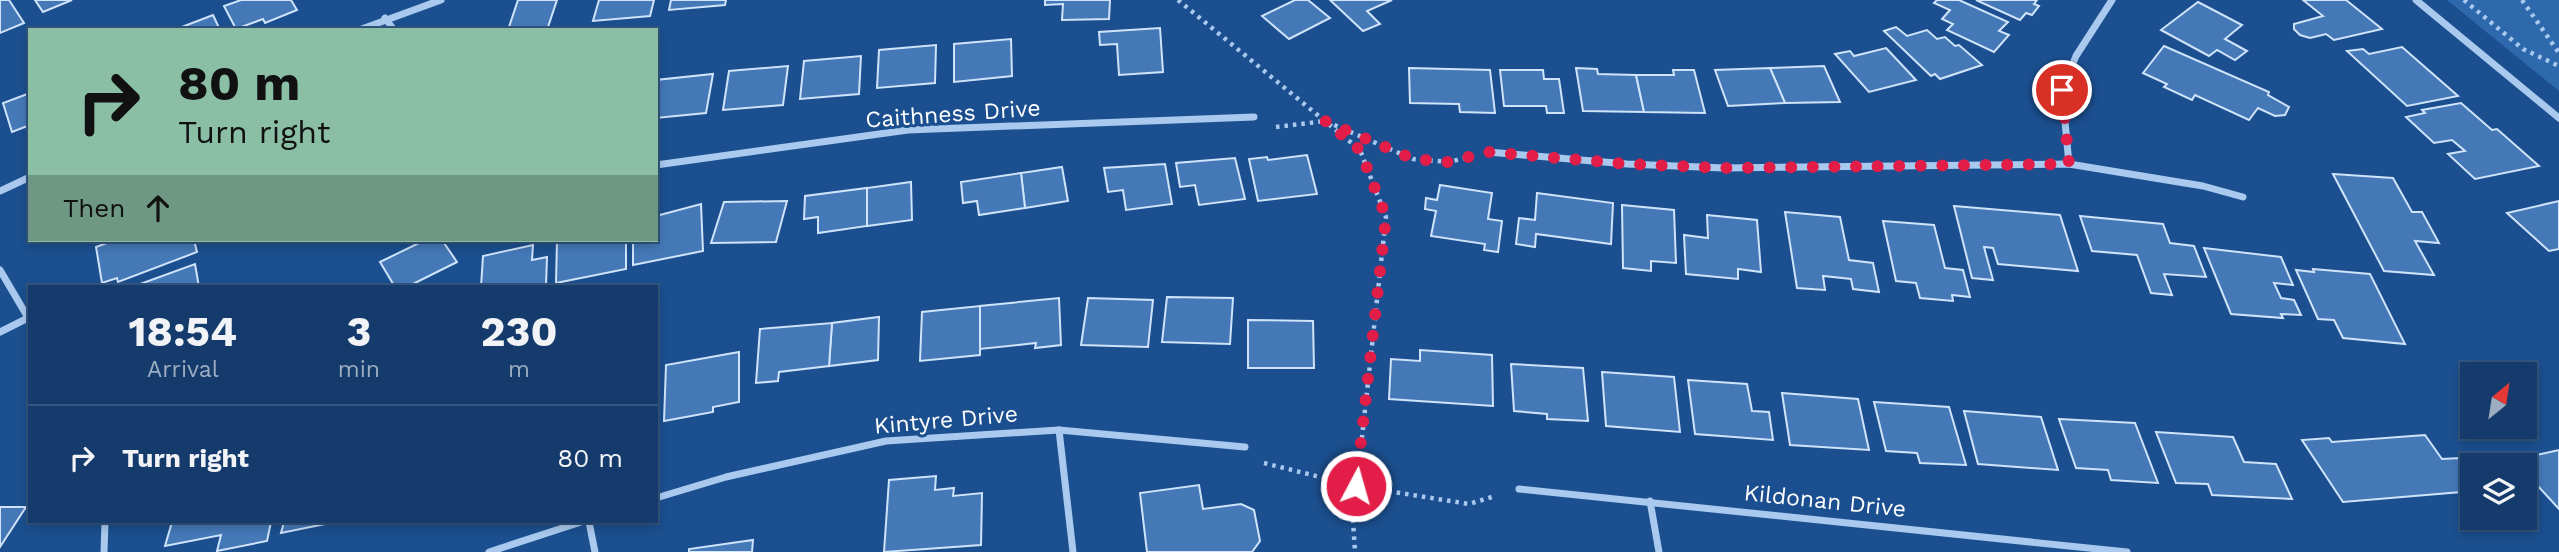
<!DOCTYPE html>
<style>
:root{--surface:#143b6b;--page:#1d4271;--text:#f1f3f6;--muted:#9dadc1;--line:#33557e}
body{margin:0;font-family:"Work Sans",sans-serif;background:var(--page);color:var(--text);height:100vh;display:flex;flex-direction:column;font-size:26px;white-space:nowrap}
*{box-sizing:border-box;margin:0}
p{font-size:23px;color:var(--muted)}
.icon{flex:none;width:38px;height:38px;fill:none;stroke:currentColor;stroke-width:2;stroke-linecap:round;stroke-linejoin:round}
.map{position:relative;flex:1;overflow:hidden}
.sheet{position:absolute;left:28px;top:285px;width:630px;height:238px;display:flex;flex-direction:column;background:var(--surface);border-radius:0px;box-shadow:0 4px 10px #0003,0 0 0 2px var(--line)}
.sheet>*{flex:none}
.hud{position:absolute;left:28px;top:28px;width:630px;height:214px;border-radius:0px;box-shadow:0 4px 10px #0003,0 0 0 2px var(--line);background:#8abfa5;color:#111;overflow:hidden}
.needle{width:46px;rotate:30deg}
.tools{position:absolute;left:2460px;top:362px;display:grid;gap:14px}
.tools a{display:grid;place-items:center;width:77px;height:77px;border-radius:0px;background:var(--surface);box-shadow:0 4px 10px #0003,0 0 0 2px var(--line);font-size:35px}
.pin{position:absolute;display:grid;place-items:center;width:60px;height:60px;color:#fff;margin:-30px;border:4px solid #fff;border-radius:50%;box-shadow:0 2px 7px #0007}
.me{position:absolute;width:77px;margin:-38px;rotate:6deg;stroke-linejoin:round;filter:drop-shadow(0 0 5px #0008)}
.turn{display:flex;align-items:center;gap:24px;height:147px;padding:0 35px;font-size:32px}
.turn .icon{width:91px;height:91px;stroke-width:2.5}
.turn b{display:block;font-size:49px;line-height:60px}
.then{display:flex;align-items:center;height:66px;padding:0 35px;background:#0003;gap:14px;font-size:26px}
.eta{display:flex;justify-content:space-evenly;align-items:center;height:119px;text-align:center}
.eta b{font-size:42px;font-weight:700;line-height:49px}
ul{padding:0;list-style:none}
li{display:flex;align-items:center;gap:21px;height:105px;padding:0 35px;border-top:2px solid var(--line)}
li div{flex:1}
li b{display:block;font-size:26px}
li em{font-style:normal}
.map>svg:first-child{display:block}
.green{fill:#2e69ad}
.building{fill:#4478b7;stroke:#cfe3fa;stroke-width:2}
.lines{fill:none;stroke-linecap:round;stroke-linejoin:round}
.path{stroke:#a9c9ee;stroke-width:4.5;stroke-dasharray:3.5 5;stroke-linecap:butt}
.minor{stroke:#a9c9ee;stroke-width:7}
.route{stroke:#e11d48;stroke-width:12;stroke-dasharray:0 21.6}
.labels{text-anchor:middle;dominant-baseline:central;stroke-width:6;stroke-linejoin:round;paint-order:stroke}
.street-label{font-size:23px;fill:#fff;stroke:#1b4f8f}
</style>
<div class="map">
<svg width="2559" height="552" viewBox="0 0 2559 552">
<rect width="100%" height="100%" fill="#1b4f8f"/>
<path class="green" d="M2448,0H2559V91L2447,0Z"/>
<g class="building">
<path d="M0,0H9L24,23L0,33Z"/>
<path d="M35,0H72L43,12Z"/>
<path d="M241,0H291L297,10L265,23L263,19L236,29L224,6Z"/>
<path d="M518,0H557L547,30H508Z"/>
<path d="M599,0H654L650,16L593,21Z"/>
<path d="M671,0H726L725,5L669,10Z"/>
<path d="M1045,0H1110L1109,19L1062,20L1063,4L1045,5Z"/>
<path d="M1295,0H1308L1330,18L1289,39L1262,16Z"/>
<path d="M1330,0H1392L1367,11L1380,24L1363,31Z"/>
<path d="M1937,0H1959L2008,22L1999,31L2009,35L1994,52L1947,30L1953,24L1942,19L1950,10L1934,3Z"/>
<path d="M1976,0H2037L2034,4L2039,6L2032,15L2026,13L2020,20Z"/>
<path d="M2303,0H2346L2382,29L2334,40L2326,34L2310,38L2300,35L2294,29V24L2323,16Z"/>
<path d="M2198,2L2242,25L2225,39L2247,51L2235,60L2217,50L2209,56L2161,30Z"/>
<path d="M213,15L220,30H174Z"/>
<path d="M1896,27L1907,36L1927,30L1937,39L1945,37L1955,46L1959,45L1982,65L1940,79L1935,74L1931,76L1884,31Z"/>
<path d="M1160,28L1163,72L1119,75L1117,44L1100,45L1099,32Z"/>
<path d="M1011,39L1012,76L954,82V44Z"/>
<path d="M936,45L935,83L877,88L879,50Z"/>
<path d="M2164,46L2269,92L2268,95L2289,107L2285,115L2275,116L2258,108L2249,120L2195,95L2192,100L2164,87L2167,84L2143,73Z"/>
<path d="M2402,47L2458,96L2407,106L2347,51L2363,49L2369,54Z"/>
<path d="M1886,48L1916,80L1869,92L1835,54L1850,51L1854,56Z"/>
<path d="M861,56L859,94L800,99L804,61Z"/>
<path d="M788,66L783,105L723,110L729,71Z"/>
<path d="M1824,66L1840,102L1785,103L1770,68Z"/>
<path d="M1409,68L1490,70L1495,113L1460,112L1459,104L1410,103Z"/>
<path d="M1576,68L1597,69L1598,74L1636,75L1644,112L1583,111Z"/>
<path d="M1770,68L1785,103L1728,106L1715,70Z"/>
<path d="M1500,70H1543L1544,79H1559L1564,113H1547L1546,106H1504Z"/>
<path d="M1673,70H1694L1705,113L1644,112L1636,75H1674Z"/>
<path d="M713,74L706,113L656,118V80Z"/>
<path d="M30,93V125L12,132L3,103Z"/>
<path d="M2461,103L2492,130L2497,129L2539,166L2475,179L2448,154L2465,151L2452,140L2434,143L2406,117L2425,113L2422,110Z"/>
<path d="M1307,155L1317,194L1258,201L1249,159L1267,157L1268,160Z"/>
<path d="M1235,158L1245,199L1199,205L1195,185L1180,187L1176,163Z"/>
<path d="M1165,164L1172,204L1126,210L1123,190L1108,192L1104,168Z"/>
<path d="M1062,167L1068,201L1025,208L1021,173Z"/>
<path d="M1021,173L1025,208L979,215L977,201L963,203L961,182Z"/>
<path d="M2333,174L2393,178L2412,212H2422L2439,243L2415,241L2434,275L2384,271Z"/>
<path d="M911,182L912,220L867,226V188Z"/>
<path d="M1440,185L1492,193L1488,219L1502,221L1498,252L1484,250L1485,244L1431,236L1436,211L1425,209L1426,198L1437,200Z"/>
<path d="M867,188V226L818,233V217L804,219L805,196Z"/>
<path d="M1537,193L1613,203L1611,244L1536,234L1535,247L1516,244L1519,218L1535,220Z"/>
<path d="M787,201L776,242L711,243L724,202Z"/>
<path d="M2559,201V249L2549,251L2507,213Z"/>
<path d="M701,204L703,251L633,265V240H656V216Z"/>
<path d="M1622,205L1674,210L1676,263L1651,261V271L1623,268Z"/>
<path d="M1954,206L2060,215L2078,271L1998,264L1993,248L1984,247L1993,280L1972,278Z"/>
<path d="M1785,212L1840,217L1849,260L1873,263L1879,292L1853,289L1851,279L1823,276L1825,290L1797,288Z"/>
<path d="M1707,215L1757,220L1761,272L1738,269V279L1686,274L1684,235L1708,238Z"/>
<path d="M2080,216L2163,224L2170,243L2194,246L2206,277L2164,274L2172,295L2151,293L2137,255L2092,251Z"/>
<path d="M1883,221L1934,225L1945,268L1963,270L1970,297L1952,295L1953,301L1920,298L1916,283L1896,281Z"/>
<path d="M115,240H194L197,252L118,282L117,278L102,283L96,247Z"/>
<path d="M425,240H442L457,262L407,287H395L380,262Z"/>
<path d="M557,240H626V269L556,283Z"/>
<path d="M533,245L532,260L547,257L546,286L481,287L483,256Z"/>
<path d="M2204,248L2281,257L2293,285L2274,283L2281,298L2294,300L2301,315L2281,314L2283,318L2231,314Z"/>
<path d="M195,264L199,287H132Z"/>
<path d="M2313,269L2370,274L2405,344L2343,338L2334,320L2318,319L2296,270L2314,272Z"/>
<path d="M1167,297L1233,298L1230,344L1162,342Z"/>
<path d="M1059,298L1061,345L1035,348L1036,343L980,349V306Z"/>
<path d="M1088,298L1153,300L1148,347L1081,345Z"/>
<path d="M980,306V355L920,361L922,312Z"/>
<path d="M879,317L878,360L829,366L832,323Z"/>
<path d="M1248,320L1313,321L1314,368H1248Z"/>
<path d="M832,323L829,366L779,372L778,381L756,383L760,329Z"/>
<path d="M1420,350L1492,355L1493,406L1389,399L1391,359L1420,361Z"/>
<path d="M739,352V402L713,407V412L664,421L666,365Z"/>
<path d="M1511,364L1583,368L1588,421L1547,419V414L1514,411Z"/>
<path d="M1602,372L1674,377L1680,432L1606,426Z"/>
<path d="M1688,380L1747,384L1752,411L1769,412L1773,440L1695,434Z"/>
<path d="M1782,393L1858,399L1869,450L1790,445Z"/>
<path d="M1874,402L1949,407L1966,465L1920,463L1917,453L1886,451Z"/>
<path d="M1964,411L2041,417L2058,470L1978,464Z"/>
<path d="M2059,419L2135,423L2158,483L2111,480L2108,470L2076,468Z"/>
<path d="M2156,432L2233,437L2244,462L2276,464L2292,499L2212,495L2208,484L2176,483Z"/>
<path d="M2425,435L2442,459L2460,458L2473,475V491L2343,502L2302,440L2329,438L2332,442Z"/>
<path d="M2559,450V509L2525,472V466H2519L2514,460Z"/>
<path d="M936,476L935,490L954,488L953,496L982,493L981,545L884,552L889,480Z"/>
<path d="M1199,485L1203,509L1241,504L1254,510L1260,541L1252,552H1147L1140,493Z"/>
<path d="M0,507H26L0,547Z"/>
<path d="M172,522H271L267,541L217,551L221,535L165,546Z"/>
<path d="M284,522H335L281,533Z"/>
<path d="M753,540L752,552H689V549Z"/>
</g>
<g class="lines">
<g class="path">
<path d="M1178,0L1360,150L1386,217L1353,520L1355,552"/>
<path d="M2464,0L2523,49L2559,66"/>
<path d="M2522,0L2559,53"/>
<path d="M1276,127L1325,121L1413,159L1449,162L1465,158"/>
<path d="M1264,463L1356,486L1469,504L1495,496"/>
</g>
<g class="minor">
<path d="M2416,0L2559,118"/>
<path d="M385,18L394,30"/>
<path d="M359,30L441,0"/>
<path d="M1488,152L1627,164L1724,168L2069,164L2203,186L2243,197"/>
<path d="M2069,164L2062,90L2076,56L2112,0"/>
<path d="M656,165L908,130L1254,117"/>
<path d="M0,191L30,177"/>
<path d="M0,270L30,321"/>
<path d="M0,332L28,318"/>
<path d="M1059,430L1073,552"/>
<path d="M1519,489L2127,552"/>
<path d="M656,498L726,477L886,441L1059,430L1245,447"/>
<path d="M1650,501L1659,552"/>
<path d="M589,522L595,552"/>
<path d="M104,552L105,522"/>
<path d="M489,552L581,522"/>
</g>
</g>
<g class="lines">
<path class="route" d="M1356,486L1386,217L1360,150L1325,121L1413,159L1448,162L1488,152L1628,164L1724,168L2069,164L2062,90"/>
</g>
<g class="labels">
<g class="street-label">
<text transform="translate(953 114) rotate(-4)">Caithness Drive</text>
<text transform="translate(946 420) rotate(-5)">Kintyre Drive</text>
<text transform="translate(1825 501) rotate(6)">Kildonan Drive</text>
</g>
</g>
</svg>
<div class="tools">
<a><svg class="needle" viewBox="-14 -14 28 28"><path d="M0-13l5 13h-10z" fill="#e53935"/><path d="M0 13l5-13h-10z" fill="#9dadc1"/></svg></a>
<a><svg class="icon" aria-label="layers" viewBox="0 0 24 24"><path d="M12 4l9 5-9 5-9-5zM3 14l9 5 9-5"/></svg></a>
</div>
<div class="pin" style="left:2062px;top:90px;background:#d93025"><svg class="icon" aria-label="arrive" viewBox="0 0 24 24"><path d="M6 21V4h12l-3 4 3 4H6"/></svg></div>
<svg class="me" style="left:1356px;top:486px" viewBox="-20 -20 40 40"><circle r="17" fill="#e11d48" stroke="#fff" stroke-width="3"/><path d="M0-11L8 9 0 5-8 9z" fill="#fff"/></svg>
<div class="hud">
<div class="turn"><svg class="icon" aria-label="right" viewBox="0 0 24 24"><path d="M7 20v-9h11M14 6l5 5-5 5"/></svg><div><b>80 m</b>Turn right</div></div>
<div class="then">Then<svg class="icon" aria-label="ahead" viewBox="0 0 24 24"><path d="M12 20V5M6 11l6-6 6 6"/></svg></div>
</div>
<section class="sheet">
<div class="eta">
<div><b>18:54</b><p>Arrival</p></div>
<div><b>3</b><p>min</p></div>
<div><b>230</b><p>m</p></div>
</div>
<ul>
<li><svg class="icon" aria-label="right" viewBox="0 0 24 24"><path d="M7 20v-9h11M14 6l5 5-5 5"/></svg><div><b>Turn right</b></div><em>80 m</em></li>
</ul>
</section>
</div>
